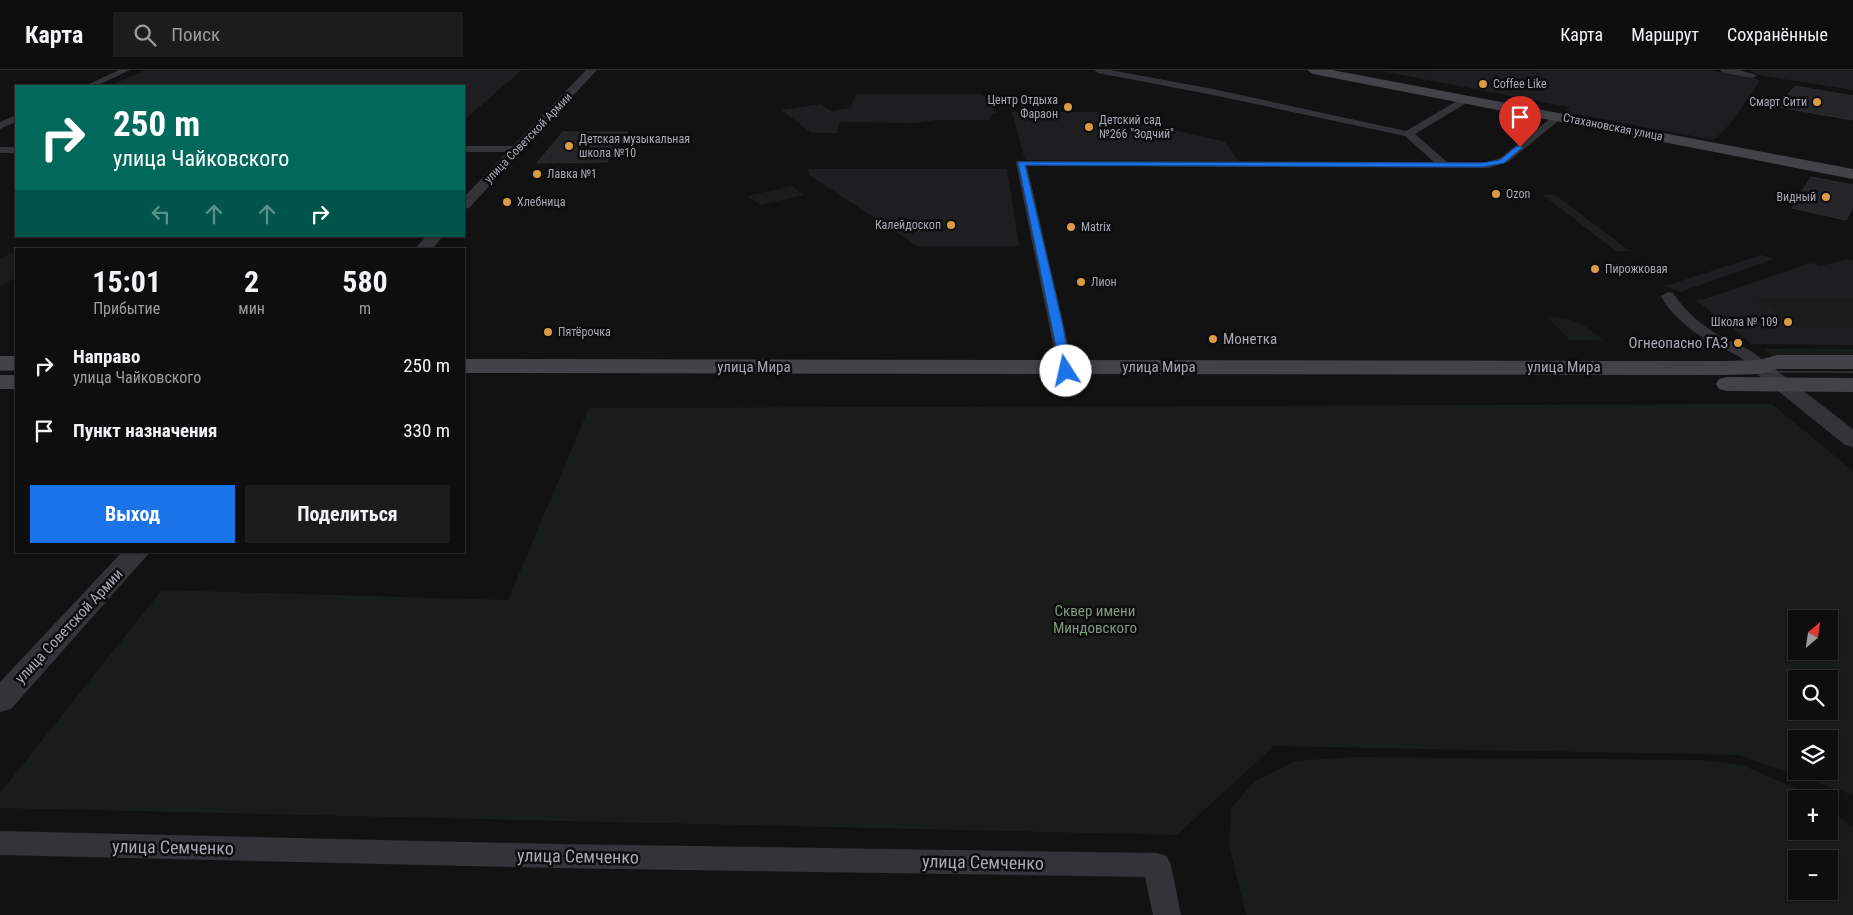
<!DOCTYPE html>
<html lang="ru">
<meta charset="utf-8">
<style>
:root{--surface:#0e0e0e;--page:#1c1c1c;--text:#f1f3f6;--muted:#9b9c9e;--line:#2e2e2e;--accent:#1a73e8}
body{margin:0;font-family:"Roboto Condensed",sans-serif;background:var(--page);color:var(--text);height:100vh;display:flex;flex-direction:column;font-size:19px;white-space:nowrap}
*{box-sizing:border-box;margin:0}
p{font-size:16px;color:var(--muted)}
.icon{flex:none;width:28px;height:28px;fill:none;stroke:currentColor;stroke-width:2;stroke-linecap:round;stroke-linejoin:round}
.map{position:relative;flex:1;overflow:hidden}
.panel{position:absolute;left:15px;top:178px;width:450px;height:305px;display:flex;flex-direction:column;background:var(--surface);border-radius:0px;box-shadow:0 1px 4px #0004,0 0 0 1px var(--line)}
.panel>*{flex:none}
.hud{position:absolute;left:15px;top:15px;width:450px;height:152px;border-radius:0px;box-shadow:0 1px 4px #0004,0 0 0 1px var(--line);background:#00695c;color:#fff;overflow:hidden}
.needle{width:32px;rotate:29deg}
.tools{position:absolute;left:1788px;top:540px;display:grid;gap:10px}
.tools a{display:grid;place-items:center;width:50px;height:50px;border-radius:0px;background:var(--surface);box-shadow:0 1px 4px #0004,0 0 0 1px var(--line);font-size:25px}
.pin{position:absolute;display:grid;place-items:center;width:42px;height:42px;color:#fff;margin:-51px -21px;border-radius:50% 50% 50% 0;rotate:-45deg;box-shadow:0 0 5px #0007}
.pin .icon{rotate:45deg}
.me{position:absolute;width:55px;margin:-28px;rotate:350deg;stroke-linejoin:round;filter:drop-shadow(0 0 4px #0008)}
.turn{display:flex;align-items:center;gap:18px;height:105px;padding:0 15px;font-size:22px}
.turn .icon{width:65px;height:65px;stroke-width:2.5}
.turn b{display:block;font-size:35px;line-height:42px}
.lanes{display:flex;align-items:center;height:48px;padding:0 15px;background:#0003;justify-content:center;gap:25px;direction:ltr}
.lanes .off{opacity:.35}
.eta{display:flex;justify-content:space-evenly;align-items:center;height:85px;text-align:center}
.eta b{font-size:30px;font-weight:700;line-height:35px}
.primary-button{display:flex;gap:10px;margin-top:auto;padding:10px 15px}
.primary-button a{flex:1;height:58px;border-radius:0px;background:var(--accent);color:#fff;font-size:20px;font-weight:700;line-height:58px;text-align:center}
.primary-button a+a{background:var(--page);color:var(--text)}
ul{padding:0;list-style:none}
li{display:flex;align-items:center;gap:15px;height:65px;padding:0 15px}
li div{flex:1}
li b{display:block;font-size:19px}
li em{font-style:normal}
header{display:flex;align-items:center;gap:30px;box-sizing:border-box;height:70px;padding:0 25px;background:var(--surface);border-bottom:1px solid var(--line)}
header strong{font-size:24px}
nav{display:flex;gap:28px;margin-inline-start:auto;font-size:18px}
.search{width:350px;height:45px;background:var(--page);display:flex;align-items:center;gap:12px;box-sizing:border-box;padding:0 18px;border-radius:0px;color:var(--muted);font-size:19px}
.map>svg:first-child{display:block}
.built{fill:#1e1e20}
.green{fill:#191d19;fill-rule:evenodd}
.building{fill:#252527;stroke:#2c2c2f}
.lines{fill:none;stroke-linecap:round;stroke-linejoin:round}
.minor{fill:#333438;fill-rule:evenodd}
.tertiary{fill:#333438;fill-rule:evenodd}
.secondary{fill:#424347;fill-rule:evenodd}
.tram{stroke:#47484c;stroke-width:1}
.route{fill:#1a73e8;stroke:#114b97}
.poi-dot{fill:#d99b44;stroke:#0d0d0e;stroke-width:2}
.labels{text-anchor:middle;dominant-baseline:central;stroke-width:5;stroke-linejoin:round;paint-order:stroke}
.far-poi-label{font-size:12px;fill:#a5aab2;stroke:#0d0d0e;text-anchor:start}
.far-street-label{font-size:12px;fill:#a5aab2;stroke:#0d0d0e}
.poi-label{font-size:15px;fill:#a5aab2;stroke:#0d0d0e;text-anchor:start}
.street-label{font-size:15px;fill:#a5aab2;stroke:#0d0d0e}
.park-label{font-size:15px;fill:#7f9b7e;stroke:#0d0d0e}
.near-street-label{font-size:18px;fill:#a5aab2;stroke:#0d0d0e}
</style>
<header>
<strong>Карта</strong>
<div class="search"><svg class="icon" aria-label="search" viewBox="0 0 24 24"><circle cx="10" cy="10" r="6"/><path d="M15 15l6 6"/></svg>Поиск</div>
<nav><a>Карта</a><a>Маршрут</a><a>Сохранённые</a></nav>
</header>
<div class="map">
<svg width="1853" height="845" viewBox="0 0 1853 845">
<rect width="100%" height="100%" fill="#121213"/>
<g class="built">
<path d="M145,0H522L464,50V16H109Z"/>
<path d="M1708,0L1754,7L1760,11L1729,55L1714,70L1565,42L1569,37L1381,1Z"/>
<path d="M1750,0H1853V20L1758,5Z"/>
<path d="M856,24H981L986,27L996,43L990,45L991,48L988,50H935L914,53L839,52L837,63H812L781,40L821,34L831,41L851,38Z"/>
<path d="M1012,42H1098L1225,72L1239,91L1025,90Z"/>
<path d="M808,99H1007L1019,176H917L809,105Z"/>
<path d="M1554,124L1630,181H1616L1543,125Z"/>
<path d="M1761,185L1774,189L1680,222L1665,216Z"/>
<path d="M1848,189L1853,191V275L1752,274L1696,230L1705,229L1811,193L1820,196Z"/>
</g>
<g class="green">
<path d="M792,116L804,125L760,135L747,126Z"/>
<path d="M10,183H16V207L0,217V189Z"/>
<path d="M1755,228H1853V258H1798Z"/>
<path d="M1547,247C1574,247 1583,254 1603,270H1570Z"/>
<path d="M1764,279H1853V287H1774Z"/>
<path d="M1772,334L1853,401V725L1739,685L1274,676L1177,765L0,738V723L162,520L508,530L589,338ZM1796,549H1829V581H1796ZM1796,609H1829V641H1796ZM1796,669H1829V701H1796Z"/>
<path d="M1351,687L1703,690L1742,695L1800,720L1813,729H1796V761H1829V740L1853,757V845H1246L1229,775L1231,738L1255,711L1295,691ZM1796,789H1829V821H1796Z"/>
</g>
<g class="building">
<path d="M1795,16L1853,26V50L1778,37Z"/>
<path d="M563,62H628L607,92L537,93Z"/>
<path d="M1811,107L1853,115V137L1846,150L1792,138Z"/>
</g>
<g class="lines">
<g class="minor">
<path d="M119,0H130L96,16H85Z"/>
<path d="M1094,0H1110L1213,19L1406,61L1462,28H1468V32L1415,64L1447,92H1488L1500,88L1555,45L1558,44L1563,47L1508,92L1489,98L1027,96L1077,313L1075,316H1063L1061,313L1016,93L1017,91L1434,92L1405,66L1213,25L1098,3Z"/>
<path d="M1720,0H1739L1757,5L1753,8L1724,3Z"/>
<path d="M16,45V52L0,59V52Z"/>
<path d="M464,76H517L522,79L517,82H464Z"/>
<rect x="0" y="77" width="16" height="6"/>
<path d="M1668,222L1673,223C1686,243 1705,258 1726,269C1743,277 1757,281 1768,297L1766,300H1754C1743,286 1731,283 1716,275C1695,264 1672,247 1661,226Z"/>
<path d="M0,761L557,774L1157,783L1167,786L1171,795L1181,845H1153L1145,807L557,798L0,785Z"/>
</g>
<g class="tertiary">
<path d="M586,0H597L469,138L464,139V127Z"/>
<path d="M426,166H443L432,179H415Z"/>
<path d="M1760,291L1767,293L1853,359V377L1845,375L1753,301L1750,297L1753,293Z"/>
<path d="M123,481H151L11,639L0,642V612Z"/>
</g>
<g class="secondary">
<path d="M1307,0H1332L1853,99V109L1313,4Z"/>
<path d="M1777,285H1853V299H1778L1760,304L1723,305L464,303V289L1723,291L1759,290Z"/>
<rect x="0" y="286" width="16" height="14"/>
<rect x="0" y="305" width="16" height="14"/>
<path d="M1727,307L1853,308V322L1727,321L1719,319L1716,314L1719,309Z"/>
</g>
<g class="tram">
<path d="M0,300H16"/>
<path d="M464,300L1853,302"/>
</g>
</g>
<path class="route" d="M1517,76L1523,77L1504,93L1482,97L1025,95L1062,252L1071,301L1066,304L1061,301L1018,92L1482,93L1500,90Z"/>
<g class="poi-dot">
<circle cx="1483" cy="14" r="5"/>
<circle cx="1817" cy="32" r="5"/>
<circle cx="1068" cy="37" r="5"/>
<circle cx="1089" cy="57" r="5"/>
<circle cx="569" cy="76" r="5"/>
<circle cx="537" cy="104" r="5"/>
<circle cx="1496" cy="124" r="5"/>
<circle cx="1826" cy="127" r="5"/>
<circle cx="507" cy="132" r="5"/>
<circle cx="951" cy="155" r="5"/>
<circle cx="1071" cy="157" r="5"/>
<circle cx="1595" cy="199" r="5"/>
<circle cx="1081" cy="212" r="5"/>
<circle cx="1788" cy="252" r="5"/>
<circle cx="548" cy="262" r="5"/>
<circle cx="1213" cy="269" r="5"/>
<circle cx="1738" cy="273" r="5"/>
</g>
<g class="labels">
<g class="far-poi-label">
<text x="1493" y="14">Coffee Like</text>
<text x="1058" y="30" text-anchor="end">Центр Отдыха<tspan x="1058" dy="14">Фараон</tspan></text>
<text x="1807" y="32" text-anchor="end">Смарт Сити</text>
<text x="1099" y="50">Детский сад<tspan x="1099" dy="14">№266 "Зодчий"</tspan></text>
<text x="579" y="69">Детская музыкальная<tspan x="579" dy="14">школа №10</tspan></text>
<text x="547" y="104">Лавка №1</text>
<text x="1506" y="124">Ozon</text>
<text x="1816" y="127" text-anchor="end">Видный</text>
<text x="517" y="132">Хлебница</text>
<text x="941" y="155" text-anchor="end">Калейдоскоп</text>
<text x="1081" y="157">Matrix</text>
<text x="1605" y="199">Пирожковая</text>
<text x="1091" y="212">Лион</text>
<text x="1778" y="252" text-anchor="end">Школа № 109</text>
<text x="558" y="262">Пятёрочка</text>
</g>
<g class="far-street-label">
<text transform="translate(1613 57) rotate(11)">Стахановская улица</text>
<text transform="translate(528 68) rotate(-46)">улица Советской Армии</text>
</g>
<g class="poi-label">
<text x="1223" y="269">Монетка</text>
<text x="1728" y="273" text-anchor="end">Огнеопасно ГАЗ</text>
</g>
<g class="street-label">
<text x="754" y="297">улица Мира</text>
<text x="1159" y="297">улица Мира</text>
<text x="1564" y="297">улица Мира</text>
<text transform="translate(69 556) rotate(-47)">улица Советской Армии</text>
</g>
<g class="park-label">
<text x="1095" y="541">Сквер имени<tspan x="1095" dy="17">Миндовского</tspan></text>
</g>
<g class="near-street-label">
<text transform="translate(173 777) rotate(1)">улица Семченко</text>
<text transform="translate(578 786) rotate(1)">улица Семченко</text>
<text transform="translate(983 792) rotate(1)">улица Семченко</text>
</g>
</g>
</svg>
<div class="tools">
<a><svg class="needle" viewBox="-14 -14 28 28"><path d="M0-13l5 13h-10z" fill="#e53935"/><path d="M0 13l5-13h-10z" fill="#9b9c9e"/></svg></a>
<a><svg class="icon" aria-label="search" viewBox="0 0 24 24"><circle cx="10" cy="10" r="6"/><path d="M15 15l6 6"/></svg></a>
<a><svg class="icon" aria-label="layers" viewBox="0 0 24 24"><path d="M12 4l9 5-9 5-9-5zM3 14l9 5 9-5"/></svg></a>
<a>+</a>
<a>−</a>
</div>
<div class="pin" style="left:1520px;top:77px;background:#d93025"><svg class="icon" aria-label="arrive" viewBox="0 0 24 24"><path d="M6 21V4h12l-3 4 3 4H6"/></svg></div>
<svg class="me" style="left:1066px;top:301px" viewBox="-20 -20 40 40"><circle r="19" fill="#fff"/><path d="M0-13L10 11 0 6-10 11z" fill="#1a73e8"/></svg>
<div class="hud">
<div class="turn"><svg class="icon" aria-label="right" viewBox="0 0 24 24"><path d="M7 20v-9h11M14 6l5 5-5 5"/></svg><div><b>250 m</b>улица Чайковского</div></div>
<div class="lanes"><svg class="icon off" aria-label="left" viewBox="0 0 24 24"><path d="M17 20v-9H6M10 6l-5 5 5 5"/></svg><svg class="icon off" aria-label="ahead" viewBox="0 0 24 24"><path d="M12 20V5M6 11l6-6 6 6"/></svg><svg class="icon off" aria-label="ahead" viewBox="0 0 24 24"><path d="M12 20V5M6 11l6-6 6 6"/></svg><svg class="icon" aria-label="right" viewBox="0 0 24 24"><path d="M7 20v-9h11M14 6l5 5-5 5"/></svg></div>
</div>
<section class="panel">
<div class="eta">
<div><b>15:01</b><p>Прибытие</p></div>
<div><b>2</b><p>мин</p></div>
<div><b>580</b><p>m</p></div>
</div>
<ul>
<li><svg class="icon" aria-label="right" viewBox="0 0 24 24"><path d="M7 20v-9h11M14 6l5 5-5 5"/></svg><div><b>Направо</b><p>улица Чайковского</p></div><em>250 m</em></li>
<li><svg class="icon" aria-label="arrive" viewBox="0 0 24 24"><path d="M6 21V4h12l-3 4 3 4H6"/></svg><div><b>Пункт назначения</b></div><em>330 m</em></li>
</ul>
<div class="primary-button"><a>Выход</a><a>Поделиться</a></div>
</section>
</div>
